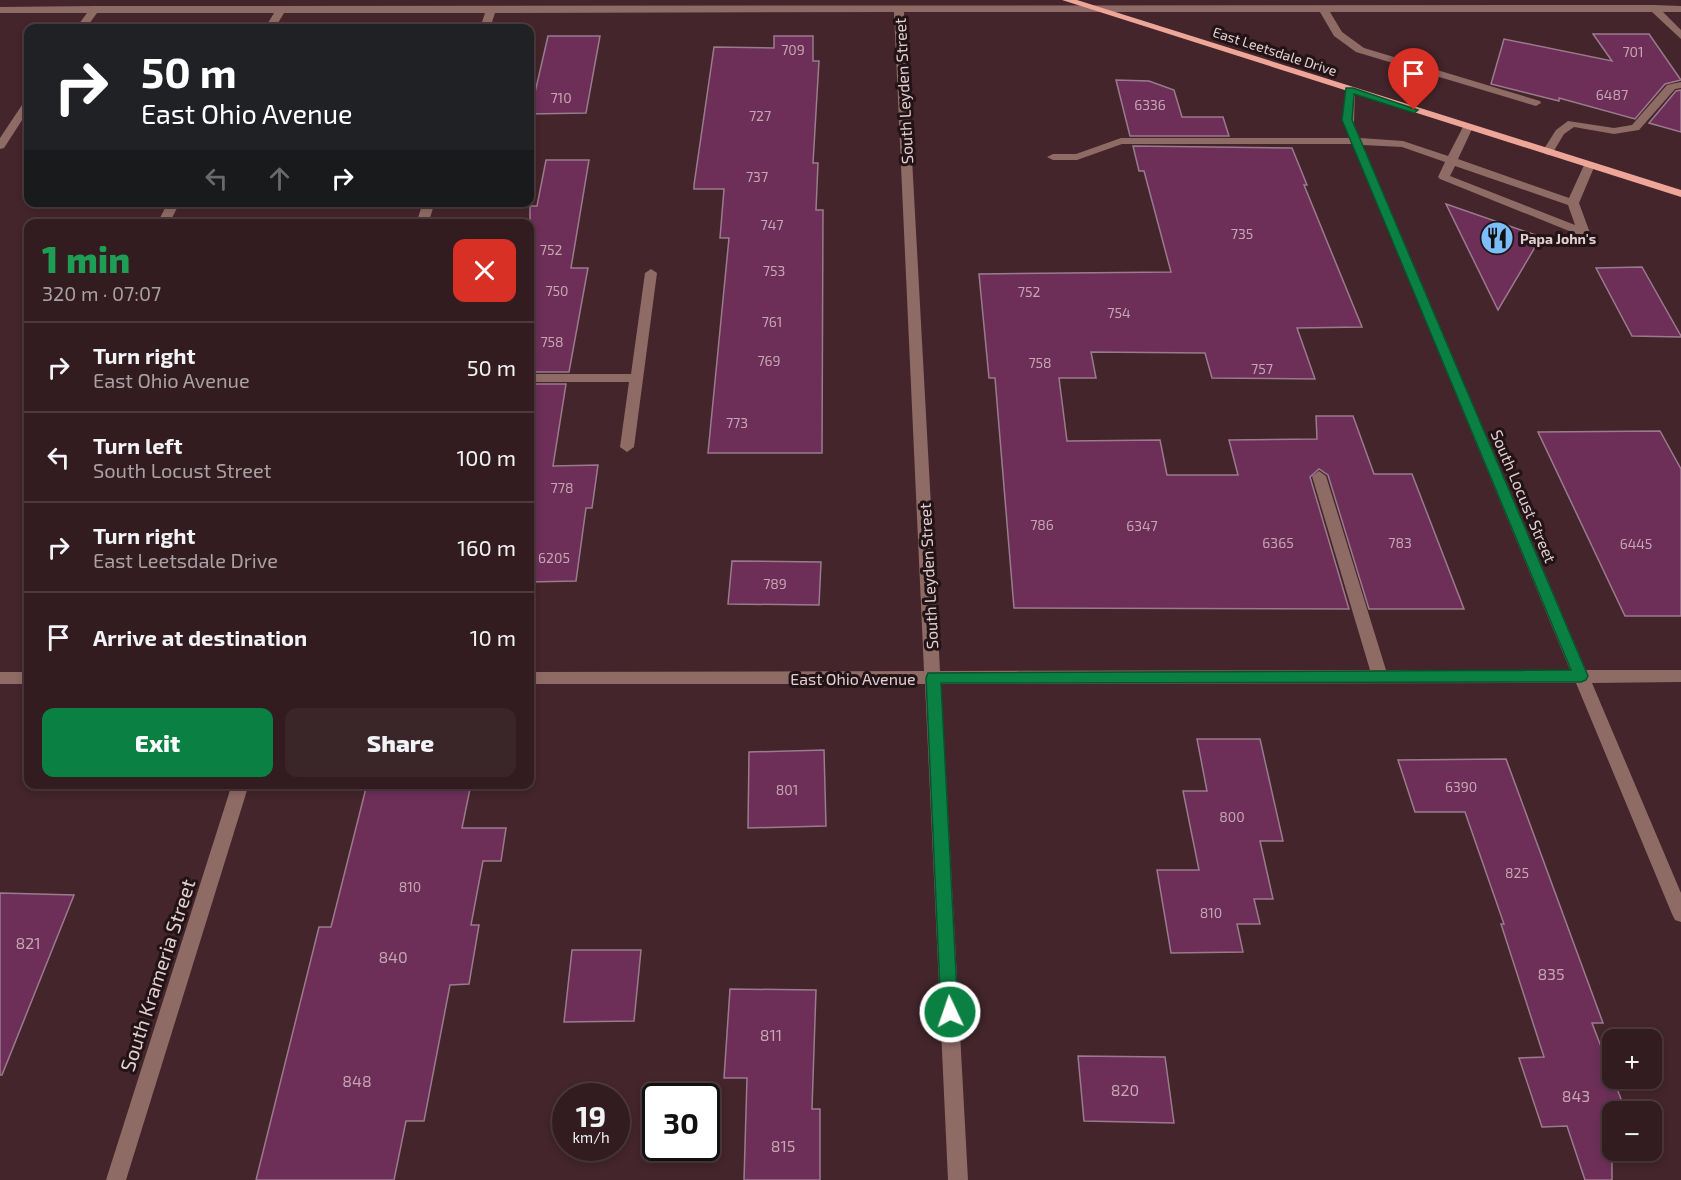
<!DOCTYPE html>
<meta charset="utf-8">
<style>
:root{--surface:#321c20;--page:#3a2529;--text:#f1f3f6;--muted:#a8a1a5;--line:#4d3a3e;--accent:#0b8043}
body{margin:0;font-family:"Exo 2",sans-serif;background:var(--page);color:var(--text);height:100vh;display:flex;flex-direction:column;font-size:22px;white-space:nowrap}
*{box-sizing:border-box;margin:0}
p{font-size:20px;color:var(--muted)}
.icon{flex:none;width:33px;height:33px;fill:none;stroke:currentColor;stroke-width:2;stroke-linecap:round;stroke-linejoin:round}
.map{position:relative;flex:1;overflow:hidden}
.side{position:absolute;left:24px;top:219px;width:510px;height:570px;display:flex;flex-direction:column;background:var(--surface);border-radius:12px;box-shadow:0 3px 9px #0003,0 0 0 2px var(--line)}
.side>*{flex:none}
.top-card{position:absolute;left:24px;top:24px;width:510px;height:183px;border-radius:12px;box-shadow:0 3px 9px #0003,0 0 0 2px var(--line);background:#202124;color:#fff;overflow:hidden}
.fabs{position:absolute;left:1602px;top:1029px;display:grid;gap:12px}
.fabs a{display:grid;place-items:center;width:60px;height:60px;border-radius:12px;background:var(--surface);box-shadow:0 3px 9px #0003,0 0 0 2px var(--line);font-size:30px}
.speed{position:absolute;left:552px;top:1083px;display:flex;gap:12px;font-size:30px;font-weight:700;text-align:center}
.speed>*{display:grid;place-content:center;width:78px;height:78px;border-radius:50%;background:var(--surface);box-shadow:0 3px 9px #0003,0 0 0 2px var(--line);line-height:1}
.speed small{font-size:15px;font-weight:400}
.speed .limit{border:3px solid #111;border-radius:9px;background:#fff;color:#111}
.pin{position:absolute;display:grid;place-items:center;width:51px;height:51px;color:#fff;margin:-62px -26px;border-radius:50% 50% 50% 0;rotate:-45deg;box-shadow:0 0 6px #0007}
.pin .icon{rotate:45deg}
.me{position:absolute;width:66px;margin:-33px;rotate:357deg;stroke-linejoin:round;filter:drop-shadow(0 0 4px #0008)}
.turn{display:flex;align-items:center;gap:21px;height:126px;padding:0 18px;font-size:27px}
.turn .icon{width:78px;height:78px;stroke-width:2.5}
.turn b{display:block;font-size:42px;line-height:51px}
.lanes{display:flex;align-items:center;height:57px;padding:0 18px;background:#0003;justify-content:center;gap:30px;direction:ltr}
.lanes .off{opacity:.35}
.round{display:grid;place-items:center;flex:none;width:63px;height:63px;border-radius:12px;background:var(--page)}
.head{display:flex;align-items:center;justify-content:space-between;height:102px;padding:0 18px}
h1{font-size:36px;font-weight:800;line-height:45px;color:#1e9e55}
.cta{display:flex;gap:12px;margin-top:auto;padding:12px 18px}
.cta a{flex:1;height:69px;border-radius:12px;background:var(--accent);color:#fff;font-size:24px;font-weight:800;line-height:69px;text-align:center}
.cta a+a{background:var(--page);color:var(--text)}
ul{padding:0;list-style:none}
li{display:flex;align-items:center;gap:18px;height:90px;padding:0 18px;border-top:2px solid var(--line)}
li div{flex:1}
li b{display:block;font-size:22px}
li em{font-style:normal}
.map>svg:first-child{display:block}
.building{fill:#6d2f58;stroke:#9a7b8d;stroke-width:1.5}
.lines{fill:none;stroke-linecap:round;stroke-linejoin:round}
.minor{fill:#8f6b65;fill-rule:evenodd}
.major{fill:#eea699;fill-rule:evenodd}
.route{fill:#0b8043;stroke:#07532c;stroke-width:1.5}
.labels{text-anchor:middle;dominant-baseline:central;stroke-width:6;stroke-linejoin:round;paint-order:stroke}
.number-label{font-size:14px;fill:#c6a6b3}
.far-street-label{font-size:14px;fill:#e3ced1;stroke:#211316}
.far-poi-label{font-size:14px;font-weight:bold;fill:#e3ced1;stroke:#211316;text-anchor:start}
.street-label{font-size:16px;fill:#e3ced1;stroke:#211316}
.near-number-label{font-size:16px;fill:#c6a6b3}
.near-street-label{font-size:20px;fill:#e3ced1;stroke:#211316}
</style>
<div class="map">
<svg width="1681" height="1180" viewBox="0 0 1681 1180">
<rect width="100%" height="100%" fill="#43252b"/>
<g class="building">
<path d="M1593,34H1649L1681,80L1665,84L1635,119L1559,98V101L1491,84L1504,39L1612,61Z"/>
<path d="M548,36H600L586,113L530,114Z"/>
<path d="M774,36H813V61H819L813,163H818L816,210H823L822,453H708L729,238H720L724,189H694V185L714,47L774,48Z"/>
<path d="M1116,80L1149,81L1174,90L1182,117H1223L1229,136H1130Z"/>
<path d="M1681,90V132L1649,123L1676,91Z"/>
<path d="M1133,146L1292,148L1307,185H1304L1362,327L1297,328L1315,379L1212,378L1205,353L1091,352L1096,378H1059L1067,441L1160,440L1167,475H1238L1229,440L1317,439L1316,416H1353L1374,474H1412L1464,609H1369L1328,475L1319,469L1310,477L1349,609L1014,608L995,378H989L979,274L1171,272L1144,171H1139Z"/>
<path d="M546,160H589L571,268H588L569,372H530V206H537Z"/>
<path d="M1446,204L1541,237L1498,310Z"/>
<path d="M1642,267L1681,336V337L1632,336L1596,268Z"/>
<path d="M530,384H566L553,466L598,465L592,508H586L576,581L530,582Z"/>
<path d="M1660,431L1681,469V616H1625L1538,432Z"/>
<path d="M732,561L821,562L819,605L728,604Z"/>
<path d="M1197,739H1260L1283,841H1260L1273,899H1254L1260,924H1237L1243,952L1171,953L1157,870H1199L1183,791H1207Z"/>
<path d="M824,750L826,826L748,828L749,752Z"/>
<path d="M1506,759L1603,1023H1592L1626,1112H1612V1180H1585L1567,1126L1542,1127L1519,1058L1544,1057L1501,924H1504L1465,812H1415L1398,760Z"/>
<path d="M367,784H471L462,828H506L501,861H483L471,925H479L469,984L450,985L424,1121H406L394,1180H256L319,927H331Z"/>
<path d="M0,893L74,895L2,1075H0Z"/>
<path d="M572,950H641L634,1021L564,1022Z"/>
<path d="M730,989L816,990L812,1109H820V1180H744L747,1078H724Z"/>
<path d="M1078,1056L1165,1057L1174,1123L1084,1121Z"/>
</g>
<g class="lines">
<g class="minor">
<path d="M1654,5L1681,6V12H1663L1681,30V39L1652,12H1330L1342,32L1364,48L1540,101L1541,103L1536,106L1356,52L1334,36L1320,12H904L940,671L1370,670L1312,476L1319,471L1326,476L1386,670H1570L1352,144H1122L1077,160H1053L1047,157L1053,154H1076L1121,138H1349L1344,124L1345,90L1350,87L1355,90L1354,124L1360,138L1403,141L1448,156L1464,125H1472L1473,127L1458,159L1569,198L1585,163L1589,162L1595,165L1579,203L1590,233L1584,237L1440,179L1438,177L1445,162L1402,147L1363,145L1586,670H1681V682L1592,683L1681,893V922L1675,920L1672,914L1576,683L941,684L968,1180H948L925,684H530V672L924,671L894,12L495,13L490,28H480L485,13H284L275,28H265L274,13H97L86,28H76L87,13H0V7L95,6ZM1455,166L1568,205L1575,225L1450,176Z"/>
<path d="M1681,82V88L1675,89L1639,130L1614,134L1574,127L1564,134L1552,154L1548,155L1542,152L1556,130L1568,121L1614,128L1632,125L1667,85Z"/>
<path d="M28,101V111L4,148L0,149V138L24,102Z"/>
<path d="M168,202H180L169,224H157Z"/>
<path d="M423,202H435L428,224H416Z"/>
<path d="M651,269L657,273L634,447L627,452L620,447L629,382H530V374H631L645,273Z"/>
<rect x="0" y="672" width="28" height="12"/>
<path d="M232,784H249L126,1180H106Z"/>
</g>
<path class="major" d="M1062,0H1077L1681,190V197Z"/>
</g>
<path class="route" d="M1346,88H1353L1418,110L1414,113L1354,94L1352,120L1588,676L1586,680L1581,682L941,683L958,1012L956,1018L950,1021L944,1018L941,1012L926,678L928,673L1571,670L1342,120Z"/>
<defs>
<symbol id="restaurant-disc" viewBox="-11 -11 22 22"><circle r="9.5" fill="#7cbef9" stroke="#211316"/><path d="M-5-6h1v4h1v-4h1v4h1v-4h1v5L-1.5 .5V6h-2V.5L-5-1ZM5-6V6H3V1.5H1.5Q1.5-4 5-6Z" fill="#111"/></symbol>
</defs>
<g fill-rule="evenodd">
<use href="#restaurant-disc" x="1478" y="219" width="38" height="38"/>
</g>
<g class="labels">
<g class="number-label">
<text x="793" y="49">709</text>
<text x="1633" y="51">701</text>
<text x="1612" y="94">6487</text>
<text x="561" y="97">710</text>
<text x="1150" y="104">6336</text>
<text x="760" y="115">727</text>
<text x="757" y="176">737</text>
<text x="772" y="224">747</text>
<text x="1242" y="233">735</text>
<text x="551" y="249">752</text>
<text x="774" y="270">753</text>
<text x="557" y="290">750</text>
<text x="1029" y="291">752</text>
<text x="1119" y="312">754</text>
<text x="772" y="321">761</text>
<text x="552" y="341">758</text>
<text x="769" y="360">769</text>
<text x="1040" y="362">758</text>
<text x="1262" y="368">757</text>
<text x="737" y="422">773</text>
<text x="562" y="487">778</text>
<text x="1042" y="524">786</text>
<text x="1142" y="525">6347</text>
<text x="1278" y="542">6365</text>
<text x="1400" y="542">783</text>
<text x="1636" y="543">6445</text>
<text x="554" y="557">6205</text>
<text x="775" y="583">789</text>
<text x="1461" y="786">6390</text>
<text x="787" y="789">801</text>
<text x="1232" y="816">800</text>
<text x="1517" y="872">825</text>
<text x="410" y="886">810</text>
<text x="1211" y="912">810</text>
</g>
<g class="far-street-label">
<text transform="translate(1275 51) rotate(18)">East Leetsdale Drive</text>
</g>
<g class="far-poi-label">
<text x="1520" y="238">Papa John's</text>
</g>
<g class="street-label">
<text transform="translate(903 91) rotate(-93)">South Leyden Street</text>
<text transform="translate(1524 496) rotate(67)">South Locust Street</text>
<text transform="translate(928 576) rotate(-93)">South Leyden Street</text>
<text x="853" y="678">East Ohio Avenue</text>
</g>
<g class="near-number-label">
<text x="28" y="942">821</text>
<text x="393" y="956">840</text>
<text x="1551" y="973">835</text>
<text x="771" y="1034">811</text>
<text x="357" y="1080">848</text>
<text x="1125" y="1089">820</text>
<text x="1576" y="1095">843</text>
<text x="783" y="1145">815</text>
</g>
<g class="near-street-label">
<text transform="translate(157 975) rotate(-72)">South Krameria Street</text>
</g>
</g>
</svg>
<div class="fabs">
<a>+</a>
<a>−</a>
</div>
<div class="speed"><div>19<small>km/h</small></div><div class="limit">30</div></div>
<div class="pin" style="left:1414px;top:110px;background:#d93025"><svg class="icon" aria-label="arrive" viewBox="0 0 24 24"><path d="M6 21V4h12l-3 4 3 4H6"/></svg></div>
<svg class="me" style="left:950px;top:1012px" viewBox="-20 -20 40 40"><circle r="17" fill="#0b8043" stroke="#fff" stroke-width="3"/><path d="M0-11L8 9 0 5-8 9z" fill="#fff"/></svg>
<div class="top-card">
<div class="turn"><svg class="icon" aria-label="right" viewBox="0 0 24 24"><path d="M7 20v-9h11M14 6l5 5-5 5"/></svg><div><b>50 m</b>East Ohio Avenue</div></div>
<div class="lanes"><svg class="icon off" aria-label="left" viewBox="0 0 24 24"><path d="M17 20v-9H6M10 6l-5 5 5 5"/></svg><svg class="icon off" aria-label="ahead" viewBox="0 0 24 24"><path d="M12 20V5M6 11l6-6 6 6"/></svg><svg class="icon" aria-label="right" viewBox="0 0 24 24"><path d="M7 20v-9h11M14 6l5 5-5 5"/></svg></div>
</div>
<section class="side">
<div class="head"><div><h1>1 min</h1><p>320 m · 07:07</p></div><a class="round" style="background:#d93025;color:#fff"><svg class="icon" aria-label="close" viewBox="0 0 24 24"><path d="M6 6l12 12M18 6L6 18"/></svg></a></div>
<ul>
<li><svg class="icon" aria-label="right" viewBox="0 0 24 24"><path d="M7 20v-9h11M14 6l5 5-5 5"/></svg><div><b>Turn right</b><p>East Ohio Avenue</p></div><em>50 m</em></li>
<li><svg class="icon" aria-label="left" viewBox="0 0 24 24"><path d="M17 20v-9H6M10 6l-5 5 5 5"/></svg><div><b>Turn left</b><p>South Locust Street</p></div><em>100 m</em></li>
<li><svg class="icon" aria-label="right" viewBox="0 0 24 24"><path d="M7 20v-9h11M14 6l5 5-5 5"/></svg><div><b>Turn right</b><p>East Leetsdale Drive</p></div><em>160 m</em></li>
<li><svg class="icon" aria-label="arrive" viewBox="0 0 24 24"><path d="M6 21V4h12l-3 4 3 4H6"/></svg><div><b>Arrive at destination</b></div><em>10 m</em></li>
</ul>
<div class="cta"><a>Exit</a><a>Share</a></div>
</section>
</div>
